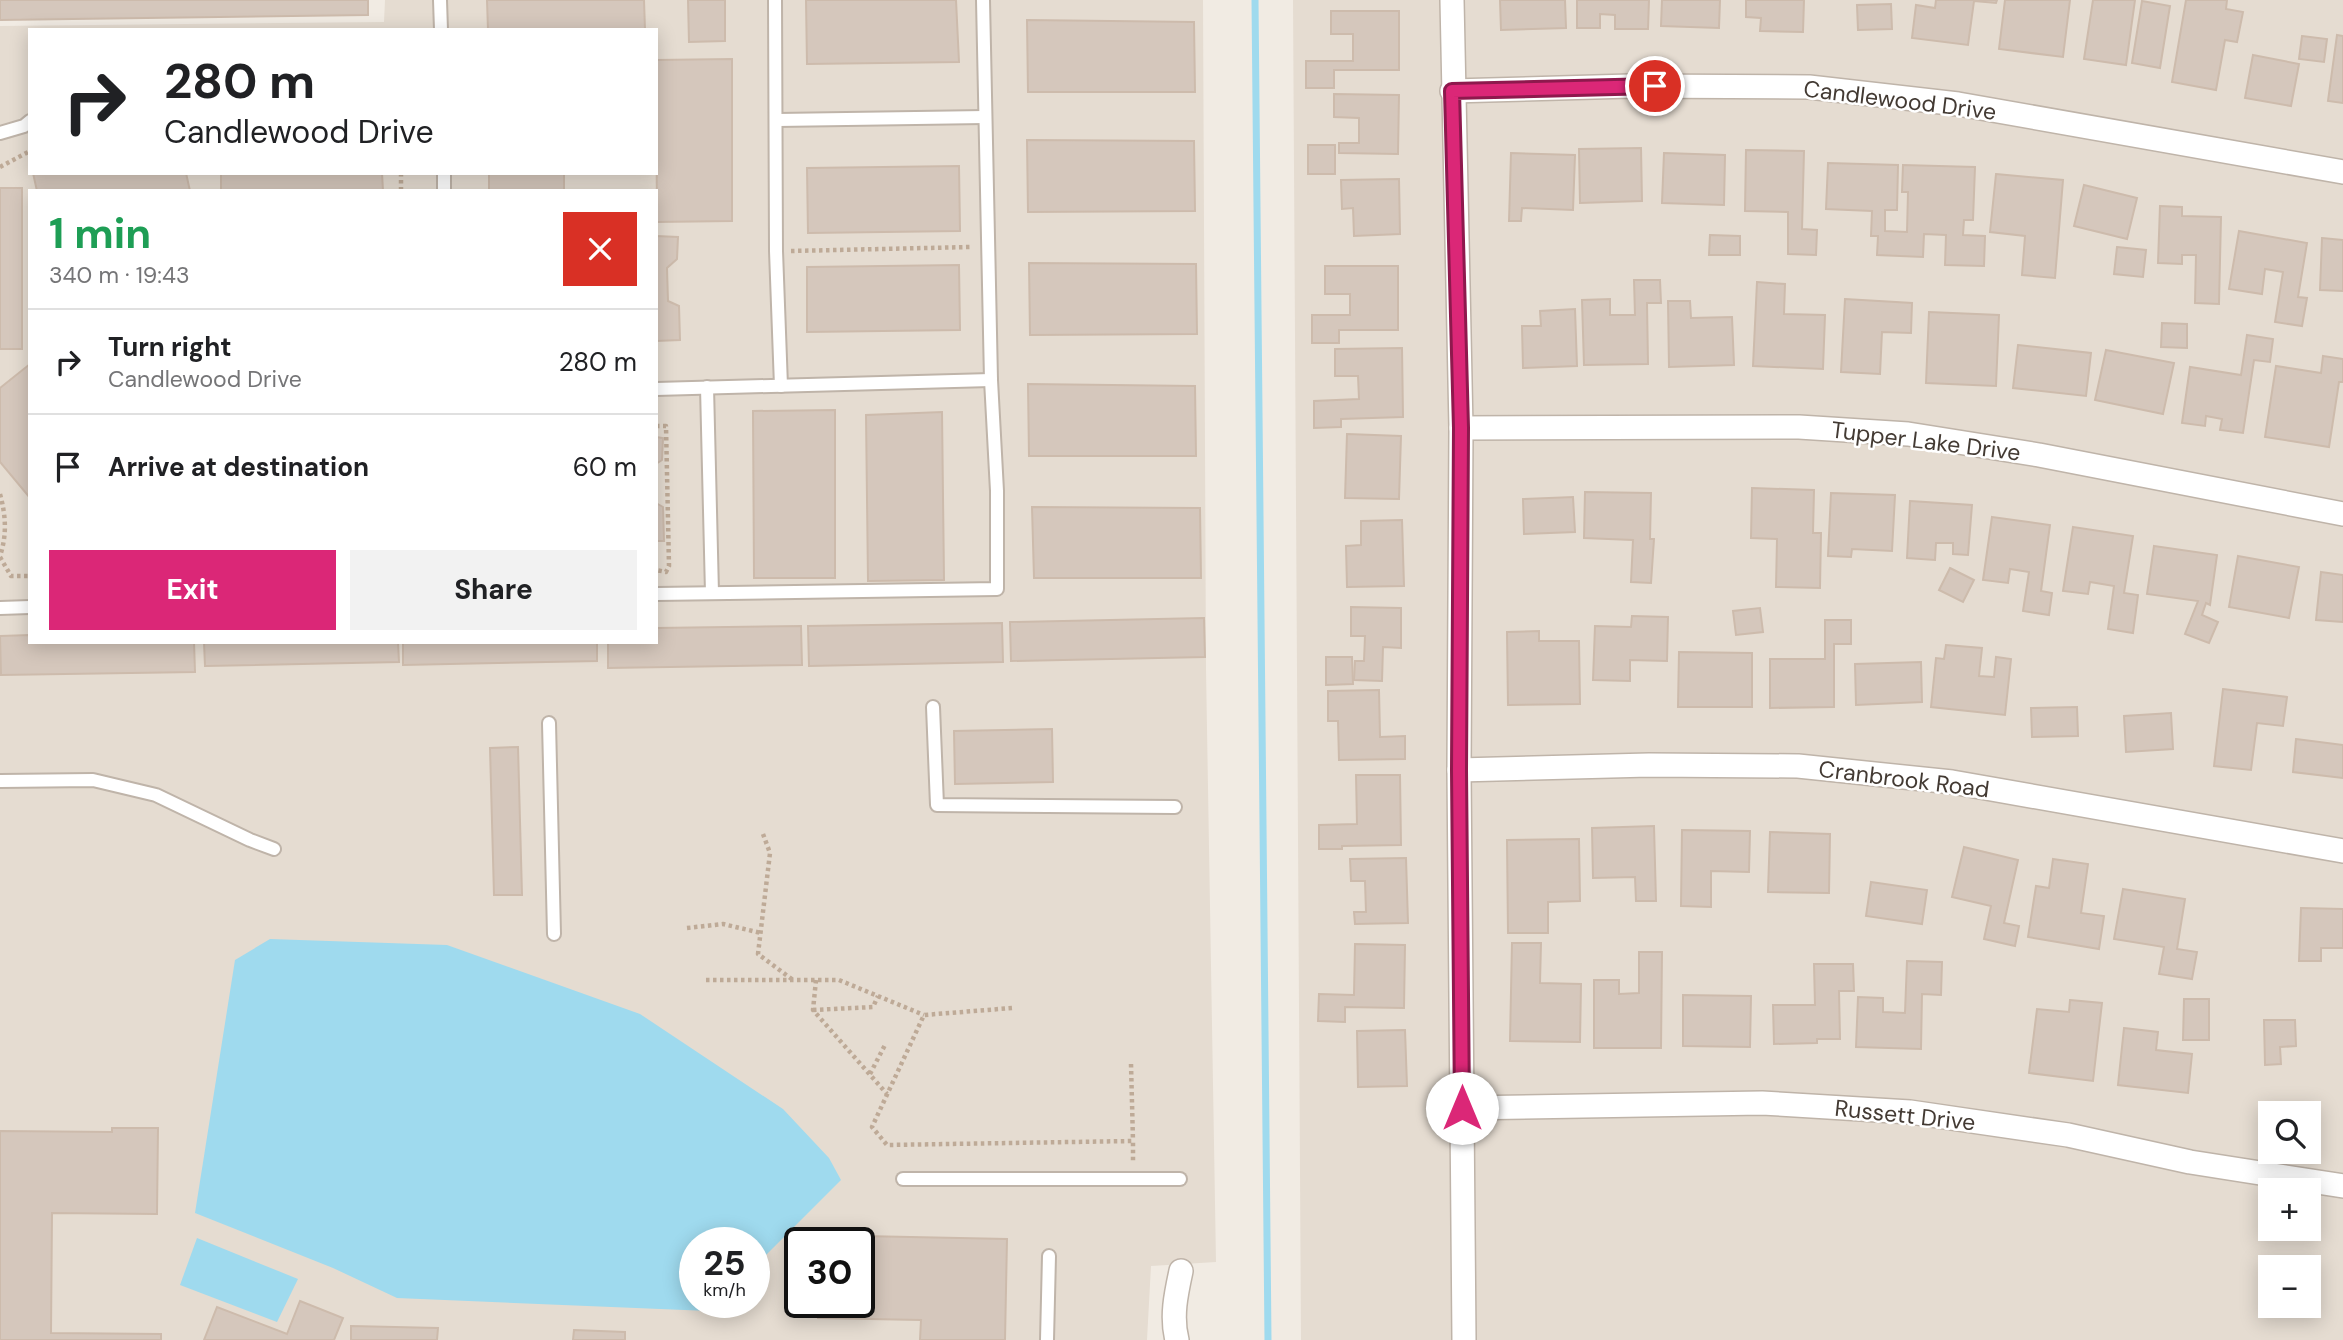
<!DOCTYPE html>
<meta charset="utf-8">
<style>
:root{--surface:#fff;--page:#f2f2f2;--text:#202124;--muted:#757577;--line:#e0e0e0;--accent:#db2777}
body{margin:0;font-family:"DM Sans",sans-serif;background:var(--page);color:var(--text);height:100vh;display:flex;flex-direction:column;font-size:26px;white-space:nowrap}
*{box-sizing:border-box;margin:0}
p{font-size:23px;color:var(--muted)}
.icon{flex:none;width:38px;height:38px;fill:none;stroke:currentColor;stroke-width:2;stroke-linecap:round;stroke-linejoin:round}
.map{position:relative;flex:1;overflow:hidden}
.details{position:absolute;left:28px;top:189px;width:630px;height:455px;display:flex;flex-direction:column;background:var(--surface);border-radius:0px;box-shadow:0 4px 18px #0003}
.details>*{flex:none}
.banner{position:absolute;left:28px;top:28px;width:630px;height:147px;border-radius:0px;box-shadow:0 4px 18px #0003;background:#fff;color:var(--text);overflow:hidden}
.tools{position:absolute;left:2258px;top:1101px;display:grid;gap:14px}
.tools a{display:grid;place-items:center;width:63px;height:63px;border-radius:0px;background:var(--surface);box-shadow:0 4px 18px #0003;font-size:35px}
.speed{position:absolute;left:679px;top:1227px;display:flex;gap:14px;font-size:35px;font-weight:700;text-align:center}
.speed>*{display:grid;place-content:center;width:91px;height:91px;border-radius:50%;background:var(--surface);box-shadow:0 4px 18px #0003;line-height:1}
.speed small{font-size:18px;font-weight:400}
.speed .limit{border:4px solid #111;border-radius:10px;background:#fff;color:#111}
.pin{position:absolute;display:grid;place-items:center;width:60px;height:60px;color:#fff;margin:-30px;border:4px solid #fff;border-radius:50%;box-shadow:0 2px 7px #0007}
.me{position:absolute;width:77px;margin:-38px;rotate:0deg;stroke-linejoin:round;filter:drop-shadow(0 0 5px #0008)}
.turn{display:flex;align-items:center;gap:24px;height:147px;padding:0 21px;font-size:32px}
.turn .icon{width:91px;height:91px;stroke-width:2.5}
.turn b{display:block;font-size:49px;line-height:60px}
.round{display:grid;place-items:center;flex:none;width:74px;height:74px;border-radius:0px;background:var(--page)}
.overview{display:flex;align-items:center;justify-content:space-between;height:119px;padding:0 21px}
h1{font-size:42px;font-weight:700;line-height:52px;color:#1e9e55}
.cta{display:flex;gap:14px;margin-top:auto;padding:14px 21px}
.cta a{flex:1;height:80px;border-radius:0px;background:var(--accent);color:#fff;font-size:28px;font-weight:700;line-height:80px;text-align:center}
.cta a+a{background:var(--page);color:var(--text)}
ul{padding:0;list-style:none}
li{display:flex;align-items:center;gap:21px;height:105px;padding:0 21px;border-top:2px solid var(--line)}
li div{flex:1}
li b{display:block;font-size:26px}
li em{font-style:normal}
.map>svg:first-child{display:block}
.residential{fill:#e5dcd1;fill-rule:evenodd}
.water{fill:#9fdaee}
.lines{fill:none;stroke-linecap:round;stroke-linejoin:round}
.stream{stroke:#9fdaee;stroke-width:7}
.building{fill:#d5c7bc;stroke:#cdbbac;stroke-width:2}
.service-casing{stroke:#bfb4a9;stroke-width:16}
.minor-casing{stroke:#bfb4a9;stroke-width:26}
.path{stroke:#beaa97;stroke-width:4.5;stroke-dasharray:3.5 3.5;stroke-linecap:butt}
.service{stroke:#fff;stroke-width:12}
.minor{stroke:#fff;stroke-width:23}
.route-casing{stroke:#8e194d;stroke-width:18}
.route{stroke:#db2777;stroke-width:12}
.labels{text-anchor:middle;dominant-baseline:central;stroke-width:5;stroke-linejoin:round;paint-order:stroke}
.street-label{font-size:23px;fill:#433a33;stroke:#fff}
</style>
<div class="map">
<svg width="2343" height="1340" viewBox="0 0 2343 1340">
<rect width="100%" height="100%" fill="#f1ebe3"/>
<g class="residential">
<path d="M385,0H1203L1206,669L1216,1262L1151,1266L1147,1340H0V26L384,22ZM30,30H656V173H30ZM30,191H656V642H30ZM695,1242H754V1302H695ZM800,1242H859V1302H800Z"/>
<path d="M1293,0H2343V1340H1301ZM2270,1113H2308V1152H2270ZM2270,1190H2308V1228H2270ZM2270,1267H2308V1306H2270Z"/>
</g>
<g class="water">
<path d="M270,939L447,945L640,1014L783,1109L829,1158L841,1180L754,1267V1242H695V1302H718L709,1311L397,1298L333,1268L195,1213L235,960Z"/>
<path d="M197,1238L298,1279L277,1322L180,1285Z"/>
</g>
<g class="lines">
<path class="stream" d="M1255,0L1268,1340"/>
</g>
<g class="building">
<path d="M0,0H368V15L0,20Z"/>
<path d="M487,0H644L645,30H488Z"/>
<path d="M688,0H725V41L689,42Z"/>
<path d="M806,0H956L959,62L807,64Z"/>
<path d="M1500,0H1565L1566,28L1501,30Z"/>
<path d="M1577,0H1649L1648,29H1615V15L1600,14V28H1577Z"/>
<path d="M1662,0H1720L1719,28L1661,26Z"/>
<path d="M1746,0H1804L1803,32L1760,31L1761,18L1746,17Z"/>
<path d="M1936,0H1997L1996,3L1974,1L1968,45L1912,38L1916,5L1935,8Z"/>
<path d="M2005,0H2070L2063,57L1999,49Z"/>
<path d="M2093,0H2135L2126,65L2084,59Z"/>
<path d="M2186,0H2227L2226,9L2243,12L2237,42L2225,40L2216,90L2172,82Z"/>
<path d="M2142,1L2170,6L2160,68L2132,63Z"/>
<path d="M1891,4L1892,29L1858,30L1857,5Z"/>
<path d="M1331,11H1399V70H1334V88H1306V61H1353V34H1331Z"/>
<path d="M1027,20L1194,22L1195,92H1028Z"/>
<path d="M2337,35L2343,36V103L2328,101Z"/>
<path d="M2302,36L2327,39L2324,62L2299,59Z"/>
<path d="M2253,55L2299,64L2291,106L2245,98Z"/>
<path d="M732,59V221L657,222L656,60Z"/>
<path d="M1334,94L1399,95L1398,154L1339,153V143H1359V118L1334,117Z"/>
<path d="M1027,140L1194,141L1195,211L1028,212Z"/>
<rect x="1308" y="145" width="27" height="29"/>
<path d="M1641,148L1642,201L1580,203L1579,149Z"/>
<path d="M1746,150L1804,151L1802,229L1817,230L1816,255L1788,254V212L1745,211Z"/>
<path d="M1511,153L1575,155L1573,210L1522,208L1521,221H1509Z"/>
<path d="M1664,153L1725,155L1724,205L1662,203Z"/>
<path d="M1828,163L1898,165L1897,210H1885V231L1907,232L1908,192H1902L1903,165L1975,167L1973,220H1964L1963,235L1985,236L1984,266L1945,265L1946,235L1924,234L1923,257L1877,255L1878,236H1871L1872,211L1826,209Z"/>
<path d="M959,166L960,231L808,233L807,168Z"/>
<path d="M33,173H186L190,191H37Z"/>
<path d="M221,173H382L383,191H221Z"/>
<rect x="489" y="173" width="75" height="18"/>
<path d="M1996,174L2063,180L2055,278L2022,275L2025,236L1990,232Z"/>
<path d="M1399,179L1400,234L1354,236L1353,208L1342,209L1341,180Z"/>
<path d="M2084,185L2137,198L2127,239L2074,226Z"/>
<rect x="0" y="188" width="22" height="161"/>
<path d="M2160,206L2182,207V216L2221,217L2219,304L2195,303L2196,255H2182V264L2158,263Z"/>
<path d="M2239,231L2307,243L2298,297L2307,298L2302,326L2275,322L2283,272L2265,269L2262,294L2229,289Z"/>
<path d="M1710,235L1740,236V255H1709Z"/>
<path d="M656,236L678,237L677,259L667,268L668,301L679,306L680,340L656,341Z"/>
<path d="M2322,238L2343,240V291L2320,290Z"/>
<path d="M2117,247L2146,250L2143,277L2114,274Z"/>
<path d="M1029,263L1196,264L1197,334L1030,335Z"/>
<path d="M959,265L960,330L807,332V267Z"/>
<path d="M1325,266H1398V330H1339V343H1312V315H1350V294H1325Z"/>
<path d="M1634,280H1660L1661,303H1647L1648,364L1584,365L1582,300L1610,299V315H1635Z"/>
<path d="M1757,282L1785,284L1784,314L1825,315L1823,369L1753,366Z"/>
<path d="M1845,299L1912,303L1911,333L1882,332L1880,374L1841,372Z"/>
<path d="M1668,301H1690L1691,318L1732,317L1734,365L1669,367Z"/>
<path d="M1575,309L1577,366L1523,368L1522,326H1541L1540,311Z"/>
<path d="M1929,312L1999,315L1996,386L1926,383Z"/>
<path d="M2162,323L2187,324V348L2161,347Z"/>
<path d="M2247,335L2273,339L2270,362L2254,360L2243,433L2220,430L2222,419L2206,416L2205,426L2182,423L2190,367L2241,375Z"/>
<path d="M2018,345L2091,353L2086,396L2013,388Z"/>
<path d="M1402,348L1403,417L1341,419V427L1314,428V401L1359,399L1358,376H1335V349Z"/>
<path d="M2106,350L2174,363L2163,414L2095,400Z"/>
<path d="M2323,356L2343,359V382H2339L2329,447L2265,437L2276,366L2321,373Z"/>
<path d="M30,364V498L0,462V388Z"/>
<path d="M1028,384L1195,386L1196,456H1029Z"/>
<path d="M835,410V578H754L753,411Z"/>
<path d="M942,412L944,580L868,581L866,415Z"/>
<path d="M1347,434L1401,436L1399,499L1345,498Z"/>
<path d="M656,437L663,438L662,460L656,464Z"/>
<path d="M1752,488L1814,490L1813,533H1821L1820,588L1776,587L1777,539L1751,538Z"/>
<path d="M1585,492L1651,493L1650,539H1654L1651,583L1631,582L1633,540L1584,538Z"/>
<path d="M1831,493L1895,495L1892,551L1852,549L1851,557L1828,556Z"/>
<path d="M1573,497L1575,532L1524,534L1523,499Z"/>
<path d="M1910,501L1972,505L1968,555L1953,554V543H1936L1935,560L1907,558Z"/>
<path d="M656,503L663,507L664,541H656Z"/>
<path d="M1032,507L1200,508L1201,578H1034Z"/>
<path d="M1992,517L2050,525L2041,591L2052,593L2049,615L2023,611L2029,572L2010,569L2008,583L1983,580Z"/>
<path d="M1402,520L1404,586L1347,587L1346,546L1361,545V521Z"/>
<path d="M2073,527L2133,536L2124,593L2138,595L2133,633L2108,629L2114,586L2090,582L2088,594L2063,591Z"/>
<path d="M2154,546L2217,555L2210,605L2206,603L2202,615L2218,622L2209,643L2185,634L2198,601L2147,594Z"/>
<path d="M2238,556L2299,567L2289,618L2229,607Z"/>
<path d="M1950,568L1974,580L1963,602L1939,590Z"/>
<path d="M2321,572L2343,575V622L2316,620Z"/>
<path d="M1351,607L1401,608V648L1383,647L1382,681L1354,680L1355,661H1364L1365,636H1351Z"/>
<path d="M1760,608L1763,632L1736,635L1733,611Z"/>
<path d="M1632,616L1668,617L1667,661L1630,660V681L1593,680L1595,626L1631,627Z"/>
<path d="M1204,618L1205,657L1011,661L1010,622Z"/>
<path d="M1825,620H1851V644H1834V707L1770,708V659H1825Z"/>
<path d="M1002,623L1003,662L809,666L808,626Z"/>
<path d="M801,626L802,665L608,668V642H656V628Z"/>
<path d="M1539,631V641H1579L1580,704L1508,705L1507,632Z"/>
<path d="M30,635V642H194L195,672L1,675L0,636Z"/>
<path d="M204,642H398L399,662L205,666Z"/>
<path d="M403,642H597V661L403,665Z"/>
<path d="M1946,645L1982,648L1979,676L1994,677L1996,657L2011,659L2005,715L1931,707L1936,658L1944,659Z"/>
<path d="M1679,652L1752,653V707H1678Z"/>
<path d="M1326,657H1352L1353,684L1326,685Z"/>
<path d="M1921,662L1922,702L1856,705L1855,664Z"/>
<path d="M2223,689L2287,697L2283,726L2257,723L2251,770L2214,766Z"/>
<path d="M1379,690L1380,737L1405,736V759L1339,760L1338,721H1328V691Z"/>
<path d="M2077,707L2078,736L2032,737L2031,708Z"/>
<path d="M2171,713L2173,749L2126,752L2124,716Z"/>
<path d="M1052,729L1053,782L955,784L954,731Z"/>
<path d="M2296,739L2343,745V778L2293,772Z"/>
<path d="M518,747L522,895H494L490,748Z"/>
<path d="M1356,775H1400L1401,845L1342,846V849H1319V825L1357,824Z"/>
<path d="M1654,826L1656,901H1636L1635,877L1593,878L1592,828Z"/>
<path d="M1682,830L1750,831L1749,872L1711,871V907L1681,906Z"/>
<path d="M1770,832L1830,834L1829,893L1768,892Z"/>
<path d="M1579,839L1580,901L1548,902V933H1508L1507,840Z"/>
<path d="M1964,847L2018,860L2004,923L2019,926L2015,946L1984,939L1991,906L1952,897Z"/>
<path d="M1406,858L1408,923L1355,924L1354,912H1366L1365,881H1351L1350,859Z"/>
<path d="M2053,859L2088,864L2081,913L2104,916L2099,949L2028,937L2036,886L2049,888Z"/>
<path d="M1871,882L1927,890L1922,924L1866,916Z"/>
<path d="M2123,889L2185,899L2177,949L2197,952L2192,979L2159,974L2164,947L2114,939Z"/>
<path d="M2301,908L2343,909V948H2321V961H2299Z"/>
<path d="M1512,943H1541L1540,983L1581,984L1580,1042L1510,1041Z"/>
<path d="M1355,944L1405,945L1404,1008L1345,1007V1022L1318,1021L1319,994L1354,995Z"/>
<path d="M1639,952H1662L1661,1048H1594V980H1619V994L1639,993Z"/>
<path d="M1907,961L1942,962L1941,995L1922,994L1921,1049L1856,1047L1858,997L1883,998V1012L1905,1013Z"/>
<path d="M1814,964H1853L1854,991H1839L1840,1039H1817V1043L1774,1044L1773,1005H1815Z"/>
<path d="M1683,995L1751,996L1750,1047L1683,1046Z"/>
<path d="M2184,999H2209V1040H2183Z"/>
<path d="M2070,1000L2102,1003L2093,1081L2029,1073L2037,1009L2069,1012Z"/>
<path d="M2264,1020H2295L2296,1046L2280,1047L2281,1064L2265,1065Z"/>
<path d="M2124,1028L2158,1032L2156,1050L2192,1054L2188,1093L2118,1085Z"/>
<path d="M1405,1030L1407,1086L1358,1087L1357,1031Z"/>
<path d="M112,1128H158L157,1214L52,1213L51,1333L161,1334V1340H0V1131L112,1132Z"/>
<path d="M828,1231L862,1232V1236L1007,1239L1005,1340H920L921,1320L818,1318V1302H859V1242H828Z"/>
<path d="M300,1301L343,1318L334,1340H204L217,1307L287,1334Z"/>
<path d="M351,1326L438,1328L437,1340H351Z"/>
<path d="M574,1330L625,1332V1340H573Z"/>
</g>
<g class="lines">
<defs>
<g id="service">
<path d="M440,0L441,30"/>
<path d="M775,0L776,251L781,386"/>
<path d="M777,120L985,117"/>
<path d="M0,133L24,126L30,121"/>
<path d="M444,173V191"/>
<path d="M707,387L712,593"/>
<path d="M656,389L991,380"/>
<path d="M656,594L997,589V491L991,380L983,0"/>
<path d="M0,608L30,607"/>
<path d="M933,707L937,805L1175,807"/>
<path d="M549,723L554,934"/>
<path d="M0,781L93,780L156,795L250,840L274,849"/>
<path d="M903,1179H1180"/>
<path d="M1047,1340L1049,1256"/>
</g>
<g id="minor">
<path d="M1452,0L1461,428L1459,770L1464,1340"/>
<path d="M1452,91L1630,86L1809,87L1958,104L2343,172"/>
<path d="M1461,428L1799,427L1908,434L2039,455L2343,514"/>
<path d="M1459,770L1649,765L1798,766L1952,782L2343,851"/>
<path d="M1462,1108L1762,1103L1910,1112L2068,1135L2190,1162L2343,1186"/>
<path d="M1177,1340C1171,1317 1176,1294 1181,1271"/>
</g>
</defs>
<use href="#service" class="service-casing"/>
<use href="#minor" class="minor-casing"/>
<g class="path">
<path d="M0,167L30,151"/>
<path d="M401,173V191"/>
<path d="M791,251L971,247"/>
<path d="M656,426H666L669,566L666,572L656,570"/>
<path d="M0,494C6,516 7,535 0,556"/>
<path d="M0,557L11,576H30"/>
<path d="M763,834L770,853L758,954L793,980"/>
<path d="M687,928L723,924L761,933"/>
<path d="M706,980H839L924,1015"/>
<path d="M816,980L813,1010L887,1094"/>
<path d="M1012,1008L924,1015L872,1127L887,1145L1133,1141V1163"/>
<path d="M813,1010L873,1007L878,996"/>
<path d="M1131,1064L1133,1141"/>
<path d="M870,1074L886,1043"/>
</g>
<use href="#service" class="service"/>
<use href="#minor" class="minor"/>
</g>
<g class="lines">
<defs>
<path id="route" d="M1462,1108L1459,770L1461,428L1452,91L1655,86"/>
</defs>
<use href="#route" class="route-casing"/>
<use href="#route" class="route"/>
</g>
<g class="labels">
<g class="street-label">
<text transform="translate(1900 100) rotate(7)">Candlewood Drive</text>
<text transform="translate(1926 441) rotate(7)">Tupper Lake Drive</text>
<text transform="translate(1904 779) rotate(7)">Cranbrook Road</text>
<text transform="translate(1905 1115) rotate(6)">Russett Drive</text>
</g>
</g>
</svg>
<div class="tools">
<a><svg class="icon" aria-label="search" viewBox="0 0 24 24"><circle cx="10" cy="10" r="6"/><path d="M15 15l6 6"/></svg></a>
<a>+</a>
<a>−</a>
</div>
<div class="speed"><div>25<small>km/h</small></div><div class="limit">30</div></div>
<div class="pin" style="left:1655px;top:86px;background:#d93025"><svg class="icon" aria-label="arrive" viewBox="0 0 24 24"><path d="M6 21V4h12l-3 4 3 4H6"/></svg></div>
<svg class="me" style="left:1462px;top:1108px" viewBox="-20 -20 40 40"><circle r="19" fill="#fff"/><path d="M0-13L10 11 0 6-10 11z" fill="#db2777"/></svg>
<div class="banner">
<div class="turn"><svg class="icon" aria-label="right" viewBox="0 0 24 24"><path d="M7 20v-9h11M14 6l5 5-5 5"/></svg><div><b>280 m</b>Candlewood Drive</div></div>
</div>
<section class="details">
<div class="overview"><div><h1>1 min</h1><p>340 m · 19:43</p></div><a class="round" style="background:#d93025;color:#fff"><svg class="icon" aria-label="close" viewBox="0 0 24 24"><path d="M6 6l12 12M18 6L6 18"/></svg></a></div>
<ul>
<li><svg class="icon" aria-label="right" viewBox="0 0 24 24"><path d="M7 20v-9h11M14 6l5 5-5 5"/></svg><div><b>Turn right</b><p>Candlewood Drive</p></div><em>280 m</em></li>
<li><svg class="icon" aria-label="arrive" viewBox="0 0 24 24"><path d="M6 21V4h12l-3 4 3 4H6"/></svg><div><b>Arrive at destination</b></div><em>60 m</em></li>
</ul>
<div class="cta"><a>Exit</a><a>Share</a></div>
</section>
</div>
